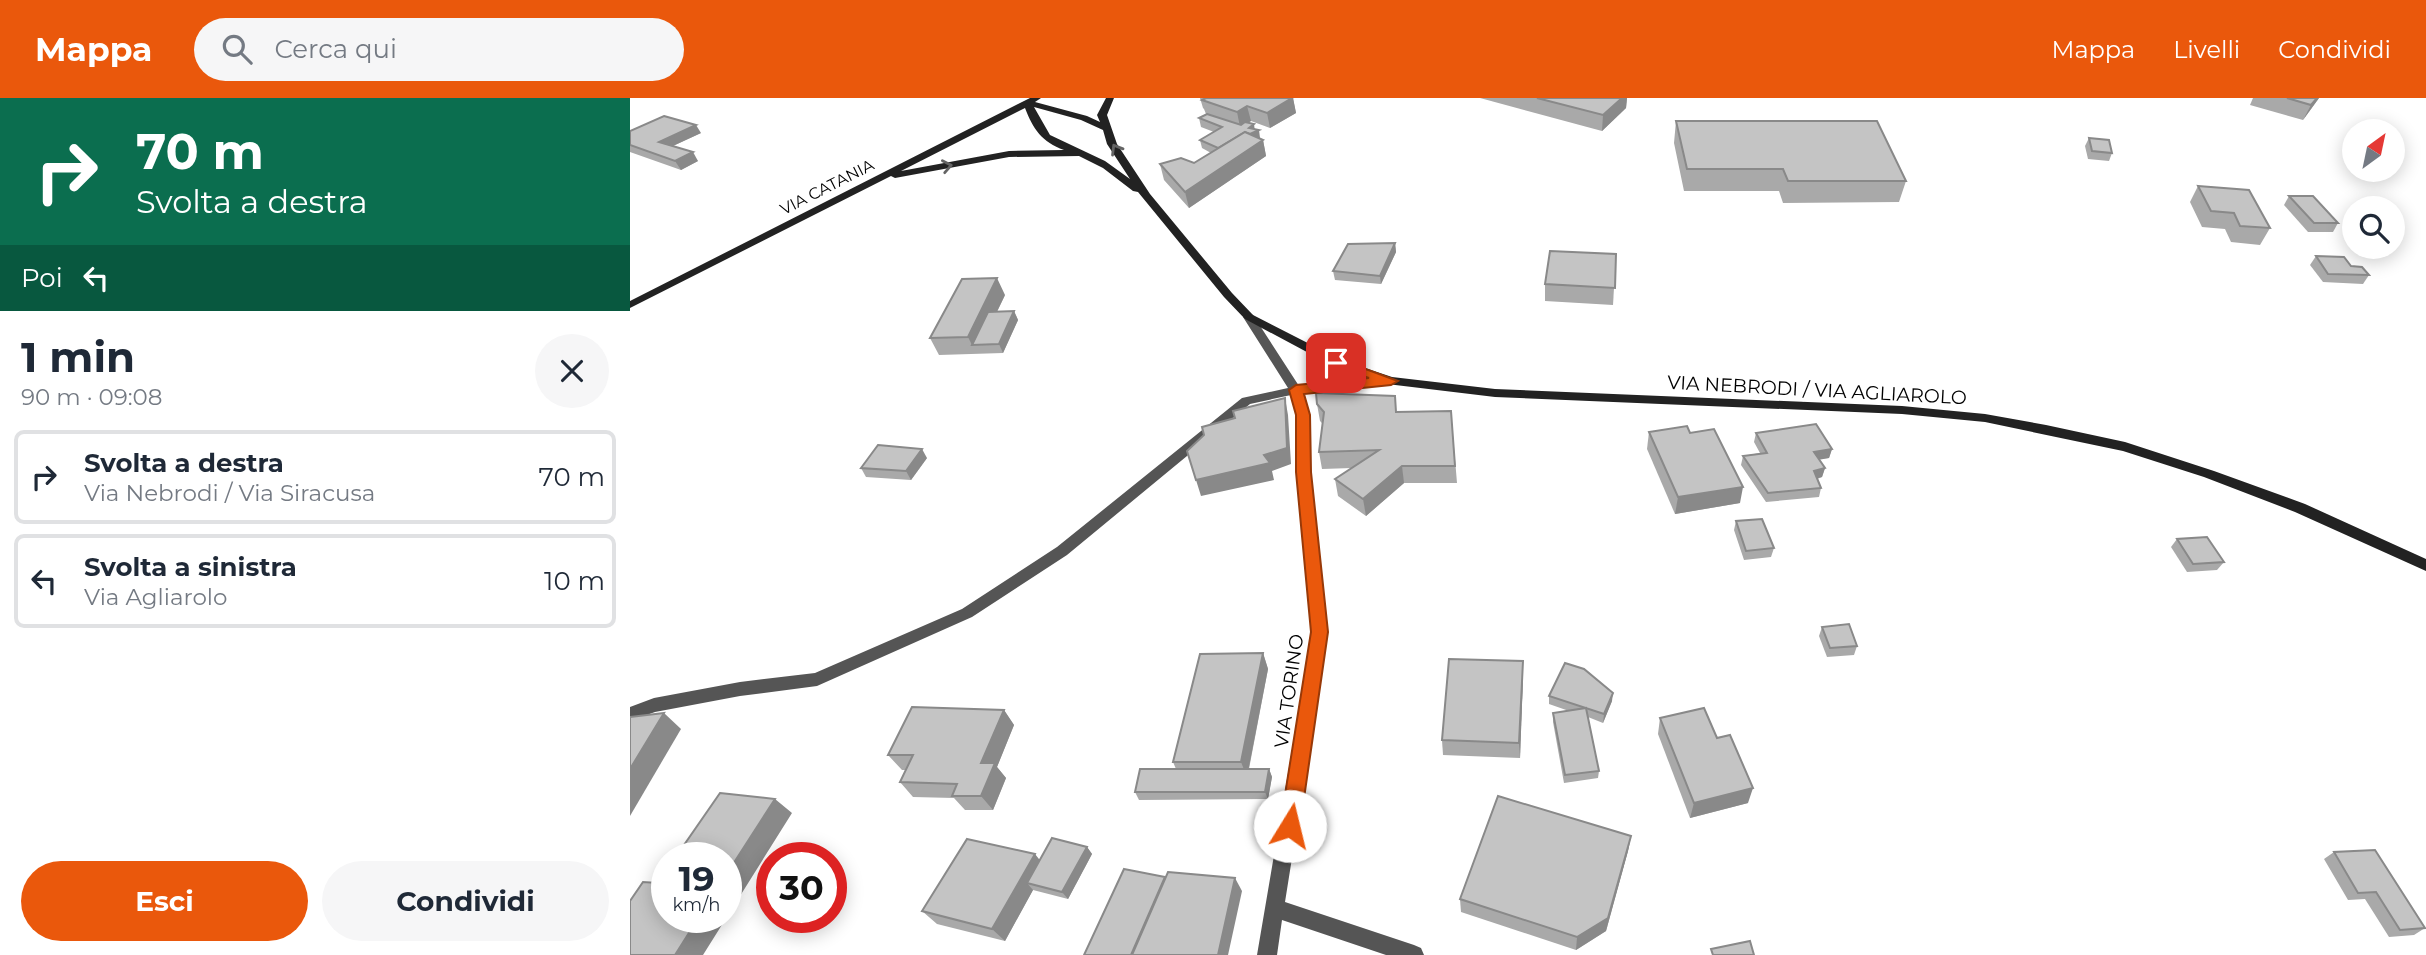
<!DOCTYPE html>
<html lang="it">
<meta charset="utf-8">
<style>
:root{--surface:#fff;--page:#f6f6f7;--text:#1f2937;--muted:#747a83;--line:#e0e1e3;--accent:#ea580c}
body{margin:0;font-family:Montserrat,sans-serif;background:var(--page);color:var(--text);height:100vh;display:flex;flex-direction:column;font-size:26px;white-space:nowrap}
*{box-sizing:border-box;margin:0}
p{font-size:23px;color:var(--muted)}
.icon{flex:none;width:38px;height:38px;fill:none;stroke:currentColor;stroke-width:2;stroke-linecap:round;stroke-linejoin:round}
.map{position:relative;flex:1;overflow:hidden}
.details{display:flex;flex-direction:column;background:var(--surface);width:630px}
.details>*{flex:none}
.guide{background:#0b6e4f;color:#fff;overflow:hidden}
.needle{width:46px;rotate:33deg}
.controls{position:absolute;left:1712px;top:21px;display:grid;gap:14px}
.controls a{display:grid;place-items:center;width:63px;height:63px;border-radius:50%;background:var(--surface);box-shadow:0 4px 18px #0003;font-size:35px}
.speed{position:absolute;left:21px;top:744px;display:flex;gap:14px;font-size:35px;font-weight:700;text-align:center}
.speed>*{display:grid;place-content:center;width:91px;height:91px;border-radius:50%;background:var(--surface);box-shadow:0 4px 18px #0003;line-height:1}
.speed small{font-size:18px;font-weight:400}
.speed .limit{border:10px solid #d22;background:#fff;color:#111}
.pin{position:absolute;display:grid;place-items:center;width:60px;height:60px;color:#fff;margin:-30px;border-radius:14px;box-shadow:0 4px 10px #0006}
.me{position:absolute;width:77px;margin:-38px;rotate:9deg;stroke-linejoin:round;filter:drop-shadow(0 0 5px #0008)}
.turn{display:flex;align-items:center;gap:24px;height:147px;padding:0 21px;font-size:32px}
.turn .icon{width:91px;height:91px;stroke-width:2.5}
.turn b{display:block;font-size:49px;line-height:60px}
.then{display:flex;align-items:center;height:66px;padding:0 21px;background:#0003;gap:14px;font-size:26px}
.round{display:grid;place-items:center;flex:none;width:74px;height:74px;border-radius:37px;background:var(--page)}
.headline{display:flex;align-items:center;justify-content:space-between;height:119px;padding:0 21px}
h1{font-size:42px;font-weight:700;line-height:52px}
.action{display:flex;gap:14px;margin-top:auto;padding:14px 21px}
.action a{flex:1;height:80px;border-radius:42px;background:var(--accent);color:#fff;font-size:28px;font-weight:700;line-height:80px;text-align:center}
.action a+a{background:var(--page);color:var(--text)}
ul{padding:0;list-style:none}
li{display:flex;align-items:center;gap:21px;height:94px;margin:0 14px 10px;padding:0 7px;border:4px solid var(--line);border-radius:10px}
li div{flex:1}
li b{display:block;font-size:26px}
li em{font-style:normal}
header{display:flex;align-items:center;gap:42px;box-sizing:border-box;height:98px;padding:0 35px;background:var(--accent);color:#fff}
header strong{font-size:33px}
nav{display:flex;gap:38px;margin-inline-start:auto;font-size:24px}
.search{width:490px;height:63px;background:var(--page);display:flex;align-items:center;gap:18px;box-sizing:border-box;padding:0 24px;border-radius:38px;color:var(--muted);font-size:26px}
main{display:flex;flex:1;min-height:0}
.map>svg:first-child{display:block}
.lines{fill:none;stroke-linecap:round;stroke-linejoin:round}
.street{fill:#555;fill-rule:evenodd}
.secondary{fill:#222;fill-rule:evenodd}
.wall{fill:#a9a9a9}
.shaded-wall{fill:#898989}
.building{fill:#c4c4c4;stroke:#898989;stroke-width:2}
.oneway{stroke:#646464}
.route{fill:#ea580c;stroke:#983908;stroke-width:2}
.labels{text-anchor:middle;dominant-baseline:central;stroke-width:7;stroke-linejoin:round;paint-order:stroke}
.far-street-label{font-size:16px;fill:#000;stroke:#fff}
.street-label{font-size:19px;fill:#000;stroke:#fff}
</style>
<header>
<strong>Mappa</strong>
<div class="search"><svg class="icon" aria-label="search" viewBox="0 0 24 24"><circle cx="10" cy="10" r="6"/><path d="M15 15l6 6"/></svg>Cerca qui</div>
<nav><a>Mappa</a><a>Livelli</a><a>Condividi</a></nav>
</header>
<main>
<section class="details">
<div class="guide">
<div class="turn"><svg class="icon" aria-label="right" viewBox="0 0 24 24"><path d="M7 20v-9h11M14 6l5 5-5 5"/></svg><div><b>70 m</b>Svolta a destra</div></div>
<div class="then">Poi<svg class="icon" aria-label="left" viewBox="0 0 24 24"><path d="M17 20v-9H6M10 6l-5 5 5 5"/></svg></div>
</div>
<div class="headline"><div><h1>1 min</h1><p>90 m · 09:08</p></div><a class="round"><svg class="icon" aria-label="close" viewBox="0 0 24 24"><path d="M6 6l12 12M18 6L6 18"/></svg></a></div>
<ul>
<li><svg class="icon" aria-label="right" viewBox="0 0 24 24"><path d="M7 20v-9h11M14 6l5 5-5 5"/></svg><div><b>Svolta a destra</b><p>Via Nebrodi / Via Siracusa</p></div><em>70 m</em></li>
<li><svg class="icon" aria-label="left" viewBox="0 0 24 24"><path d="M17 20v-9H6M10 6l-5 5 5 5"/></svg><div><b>Svolta a sinistra</b><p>Via Agliarolo</p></div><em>10 m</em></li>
</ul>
<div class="action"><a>Esci</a><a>Condividi</a></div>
</section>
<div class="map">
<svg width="1796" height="857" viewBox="0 0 1796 857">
<rect width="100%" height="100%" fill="#fff"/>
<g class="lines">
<path class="street" d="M619,215L623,217L669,288L761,279L767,283L761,287L673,295L679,317L680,374L698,534L655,804L784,847L791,850L794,857H756L652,822L647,857H627L682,534L666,374L667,317L661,297L620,306L437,457L342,519L187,588L110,598L25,614L0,623V609L24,600L110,584L185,575L332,511L427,449L612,300L658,290L613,219Z"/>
<path class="secondary" d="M400,0H411L405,4L457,18L470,24L467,17L476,0H484L477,17L487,46L520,96L602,195L623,217L711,262L762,279L865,291L1272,308L1355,316L1416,327L1495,344L1584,373L1675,406L1796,461V473L1665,414L1574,379L1493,353L1355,324L1272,316L865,299L757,286L703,268L615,221L594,199L508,94L503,93L473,70L449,58L379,59L265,80L261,78L0,210V203ZM404,9L451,22L473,32L477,46L500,81L475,63L420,37ZM395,10C403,31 412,44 434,52L379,53L271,73Z"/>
</g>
<g class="wall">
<path d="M570,0H663L666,15L640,30L621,23L618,25L625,31L630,40L633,42L636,58L559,110L534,82L530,66L564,65L581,55L572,50L570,42L584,34L571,29L569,20L576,16L574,11L573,10Z"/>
<path d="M850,0H997L996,10L972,33Z"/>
<path d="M1623,0H1689L1673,22L1620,7Z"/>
<path d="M1046,23L1276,83L1269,104L1153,105L1149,93H1054L1044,45Z"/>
<path d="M0,33L71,35L43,48L68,63L51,72L0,54Z"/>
<path d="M1459,40L1482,55L1479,63L1458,61L1455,48Z"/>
<path d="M1568,88L1640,130L1630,147L1601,144L1595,131L1572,129L1560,104Z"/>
<path d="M1659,98L1708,125L1703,134H1678L1654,107Z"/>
<path d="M765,145L766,154L751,186L705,182L703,173Z"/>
<path d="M986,156L983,207L915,203V186Z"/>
<path d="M1686,158L1739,177L1733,186L1693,184L1680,167Z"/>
<path d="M375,197L367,214L384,213L388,222L373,255L309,257L300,240Z"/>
<path d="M687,306L767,314L821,313L827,385H774L736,418L708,398L705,381L722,370L692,371L689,354L693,326L690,323Z"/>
<path d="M1019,334L1060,335L1110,405L1045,416L1017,351Z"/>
<path d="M1126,335L1202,351L1199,360L1189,361L1195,370L1192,379L1187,381L1191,390L1189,399L1136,404L1111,367L1113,358L1130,355L1124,344Z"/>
<path d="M297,360L281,382L236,379L231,370Z"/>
<path d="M1106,423L1144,450L1141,459L1114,462L1104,432Z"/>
<path d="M1547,441L1594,464L1587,472L1557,474L1541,449Z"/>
<path d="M1192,529L1227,548L1224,557L1197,559L1189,538Z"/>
<path d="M633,555L638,571L619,671H639L642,679L638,701L509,702L505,694L546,671L543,664Z"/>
<path d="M893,579L890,660L813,657L812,642Z"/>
<path d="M919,598L982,603L973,625L958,619L969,673L968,680L934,685L923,624V615L939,613L919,606Z"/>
<path d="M374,612L384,627L367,669L376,680L363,712H335L324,700L283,699L270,684L276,672H272L258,657Z"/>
<path d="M1030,620L1087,640L1118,705L1060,720L1028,636Z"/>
<path d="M1001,738L998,753L976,833L946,852L831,814L830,801Z"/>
<path d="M457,749L462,756L438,801L403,792L375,843L307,826L292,813L410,762Z"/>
<path d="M1704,754L1795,830L1784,837L1759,839L1735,801L1718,802L1694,761Z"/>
</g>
<g class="shaded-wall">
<path d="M662,0H663L666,15L640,30L637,15Z"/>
<path d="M992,0H997L996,10L972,33L973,17Z"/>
<path d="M1687,0H1689L1673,22L1681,7Z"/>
<path d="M617,8L621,23L610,29L607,14Z"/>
<path d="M624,26L625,34L629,32L630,40L588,50Z"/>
<path d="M66,27L71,35L34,52L29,44Z"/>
<path d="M633,42L636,58L559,110L555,94Z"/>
<path d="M63,54L68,63L51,72L45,63Z"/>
<path d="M765,145L766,154L751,186L750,178Z"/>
<path d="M367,180L375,197L351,246L342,247L346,255L338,239Z"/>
<path d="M384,213L388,222L373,255L369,246Z"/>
<path d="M655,300L658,317L661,366L642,373L644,382L571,398L566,382L634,357Z"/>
<path d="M292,351L297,360L281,382L276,373Z"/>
<path d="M1202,351L1199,360L1182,363L1184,354Z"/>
<path d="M772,368L774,385L736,418L733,401Z"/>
<path d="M1195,370L1192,379L1181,382L1184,373Z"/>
<path d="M1113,389L1110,405L1045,416L1048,399Z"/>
<path d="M633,555L638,571L617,679L611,664Z"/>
<path d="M893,563V579L890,660L889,645Z"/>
<path d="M983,595L982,603L973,625L974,616Z"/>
<path d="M374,612L384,627L367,669L376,680L363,712L351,698V665Z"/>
<path d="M34,615L51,631L0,718V671Z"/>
<path d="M639,671L642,679L638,701L635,694Z"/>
<path d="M1123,690L1118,705L1060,720L1064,705Z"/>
<path d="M145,701L162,715L73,857H45L69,819H96V777Z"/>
<path d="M1001,738L998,753L976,833L946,852L947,839Z"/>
<path d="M457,749L462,756L438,801L432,794Z"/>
<path d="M405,756L416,770L397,785L403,792L375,843L362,831Z"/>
<path d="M605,780L612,793L598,857H588Z"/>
</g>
<g class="building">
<path d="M576,0H662L637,15L617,8L607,14L572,2Z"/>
<path d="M907,0H992L973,17Z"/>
<path d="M1657,0H1687L1681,7Z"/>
<path d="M577,16L611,27L615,24L624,26L619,30L629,32L620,36L615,34L588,50L570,42L592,29L569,20Z"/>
<path d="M34,18L66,27L29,44L63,54L45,63L0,47V33Z"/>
<path d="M1046,23H1247L1276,83H1158L1153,71H1057Z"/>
<path d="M615,34L633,42L555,94L530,66L551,60L564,65Z"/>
<path d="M1459,40L1479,42L1482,55L1462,53Z"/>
<path d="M1568,88L1619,92L1640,130L1610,128L1604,115L1581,113Z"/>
<path d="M1659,98H1683L1708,125H1684Z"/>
<path d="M765,145L750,178L703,173L718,146Z"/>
<path d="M920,153L986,156L985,190L915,186Z"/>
<path d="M1686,158L1714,159L1721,168L1732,169L1739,177L1698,176Z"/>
<path d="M367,180L338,239L300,240L332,181Z"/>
<path d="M384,213L369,246L342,247L358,214Z"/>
<path d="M686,295L765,298L766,314L821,313L825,368H772L733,401L705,381L749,352L689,354L694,314L687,306Z"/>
<path d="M655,300L657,350L634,357L640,365L566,382L557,353L574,337L572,329L605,320L603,313Z"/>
<path d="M1186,326L1202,351L1184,354L1195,370L1184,373L1191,390L1138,395L1113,358L1137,355L1126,335Z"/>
<path d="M1057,328L1060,335L1084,331L1113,389L1048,399L1019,334Z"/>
<path d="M248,347L292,351L276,373L231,370Z"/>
<path d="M1132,421L1144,450L1116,453L1106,423Z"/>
<path d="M1577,439L1594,464L1563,466L1547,441Z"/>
<path d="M1219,526L1227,548L1200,550L1192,529Z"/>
<path d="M633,555L611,664H543L570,556Z"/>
<path d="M819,561L893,563L889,645L812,642Z"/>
<path d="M935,565L954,571L983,595L974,616L919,598Z"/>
<path d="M282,609L374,612L351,665H365L351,698H322L327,686L270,684L283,657H258Z"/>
<path d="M956,610L969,673L935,677L923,615Z"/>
<path d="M1074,610L1087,640L1100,637L1123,690L1064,705L1030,620Z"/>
<path d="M34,615L0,671V619Z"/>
<path d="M510,671H639L635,694H505Z"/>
<path d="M90,695L145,701L96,777V760H45Z"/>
<path d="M868,698L1001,738L978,820L947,839L830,801Z"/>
<path d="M422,740L457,749L432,794L397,785Z"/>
<path d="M337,741L405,756L362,831L292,813Z"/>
<path d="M1745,752L1795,830L1770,832L1746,794L1728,795L1704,754Z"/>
<path d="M494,771L535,779L501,857H454Z"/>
<path d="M37,772V819H69L45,857H0V803L13,784L28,785Z"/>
<path d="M538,774L605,780L588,857H502Z"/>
<path d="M1120,843L1124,857H1083L1081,851Z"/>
</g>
<defs><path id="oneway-chevron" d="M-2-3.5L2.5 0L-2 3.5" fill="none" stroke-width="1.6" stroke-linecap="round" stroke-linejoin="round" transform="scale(1.75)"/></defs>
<g class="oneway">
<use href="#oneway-chevron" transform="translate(486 51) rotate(-121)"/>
<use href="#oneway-chevron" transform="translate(317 68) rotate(-11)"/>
</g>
<path class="route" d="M706,260L768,283L761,287L674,296L680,317L681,374L698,534L670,728L667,734L660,737L653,734L650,728L681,534L666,374V317L659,292L666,287L739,280L702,268V262Z"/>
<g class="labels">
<g class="far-street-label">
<text transform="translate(197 89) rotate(-27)">VIA CATANIA</text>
</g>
<g class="street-label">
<text transform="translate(1187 292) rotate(3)">VIA NEBRODI / VIA AGLIAROLO</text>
<text transform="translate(659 593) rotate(-82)">VIA TORINO</text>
</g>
</g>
</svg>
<div class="controls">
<a><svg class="needle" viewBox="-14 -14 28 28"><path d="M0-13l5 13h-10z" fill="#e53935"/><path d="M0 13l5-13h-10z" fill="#747a83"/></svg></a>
<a><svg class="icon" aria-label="search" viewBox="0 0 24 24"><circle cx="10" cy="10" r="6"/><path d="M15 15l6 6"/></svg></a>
</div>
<div class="speed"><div>19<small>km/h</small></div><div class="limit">30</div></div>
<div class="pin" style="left:706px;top:265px;background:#d93025"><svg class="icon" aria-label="arrive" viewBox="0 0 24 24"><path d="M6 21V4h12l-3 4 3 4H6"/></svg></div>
<svg class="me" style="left:660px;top:728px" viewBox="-20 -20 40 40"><circle r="19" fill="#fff"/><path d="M0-13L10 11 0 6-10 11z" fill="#ea580c"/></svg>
</div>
</main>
